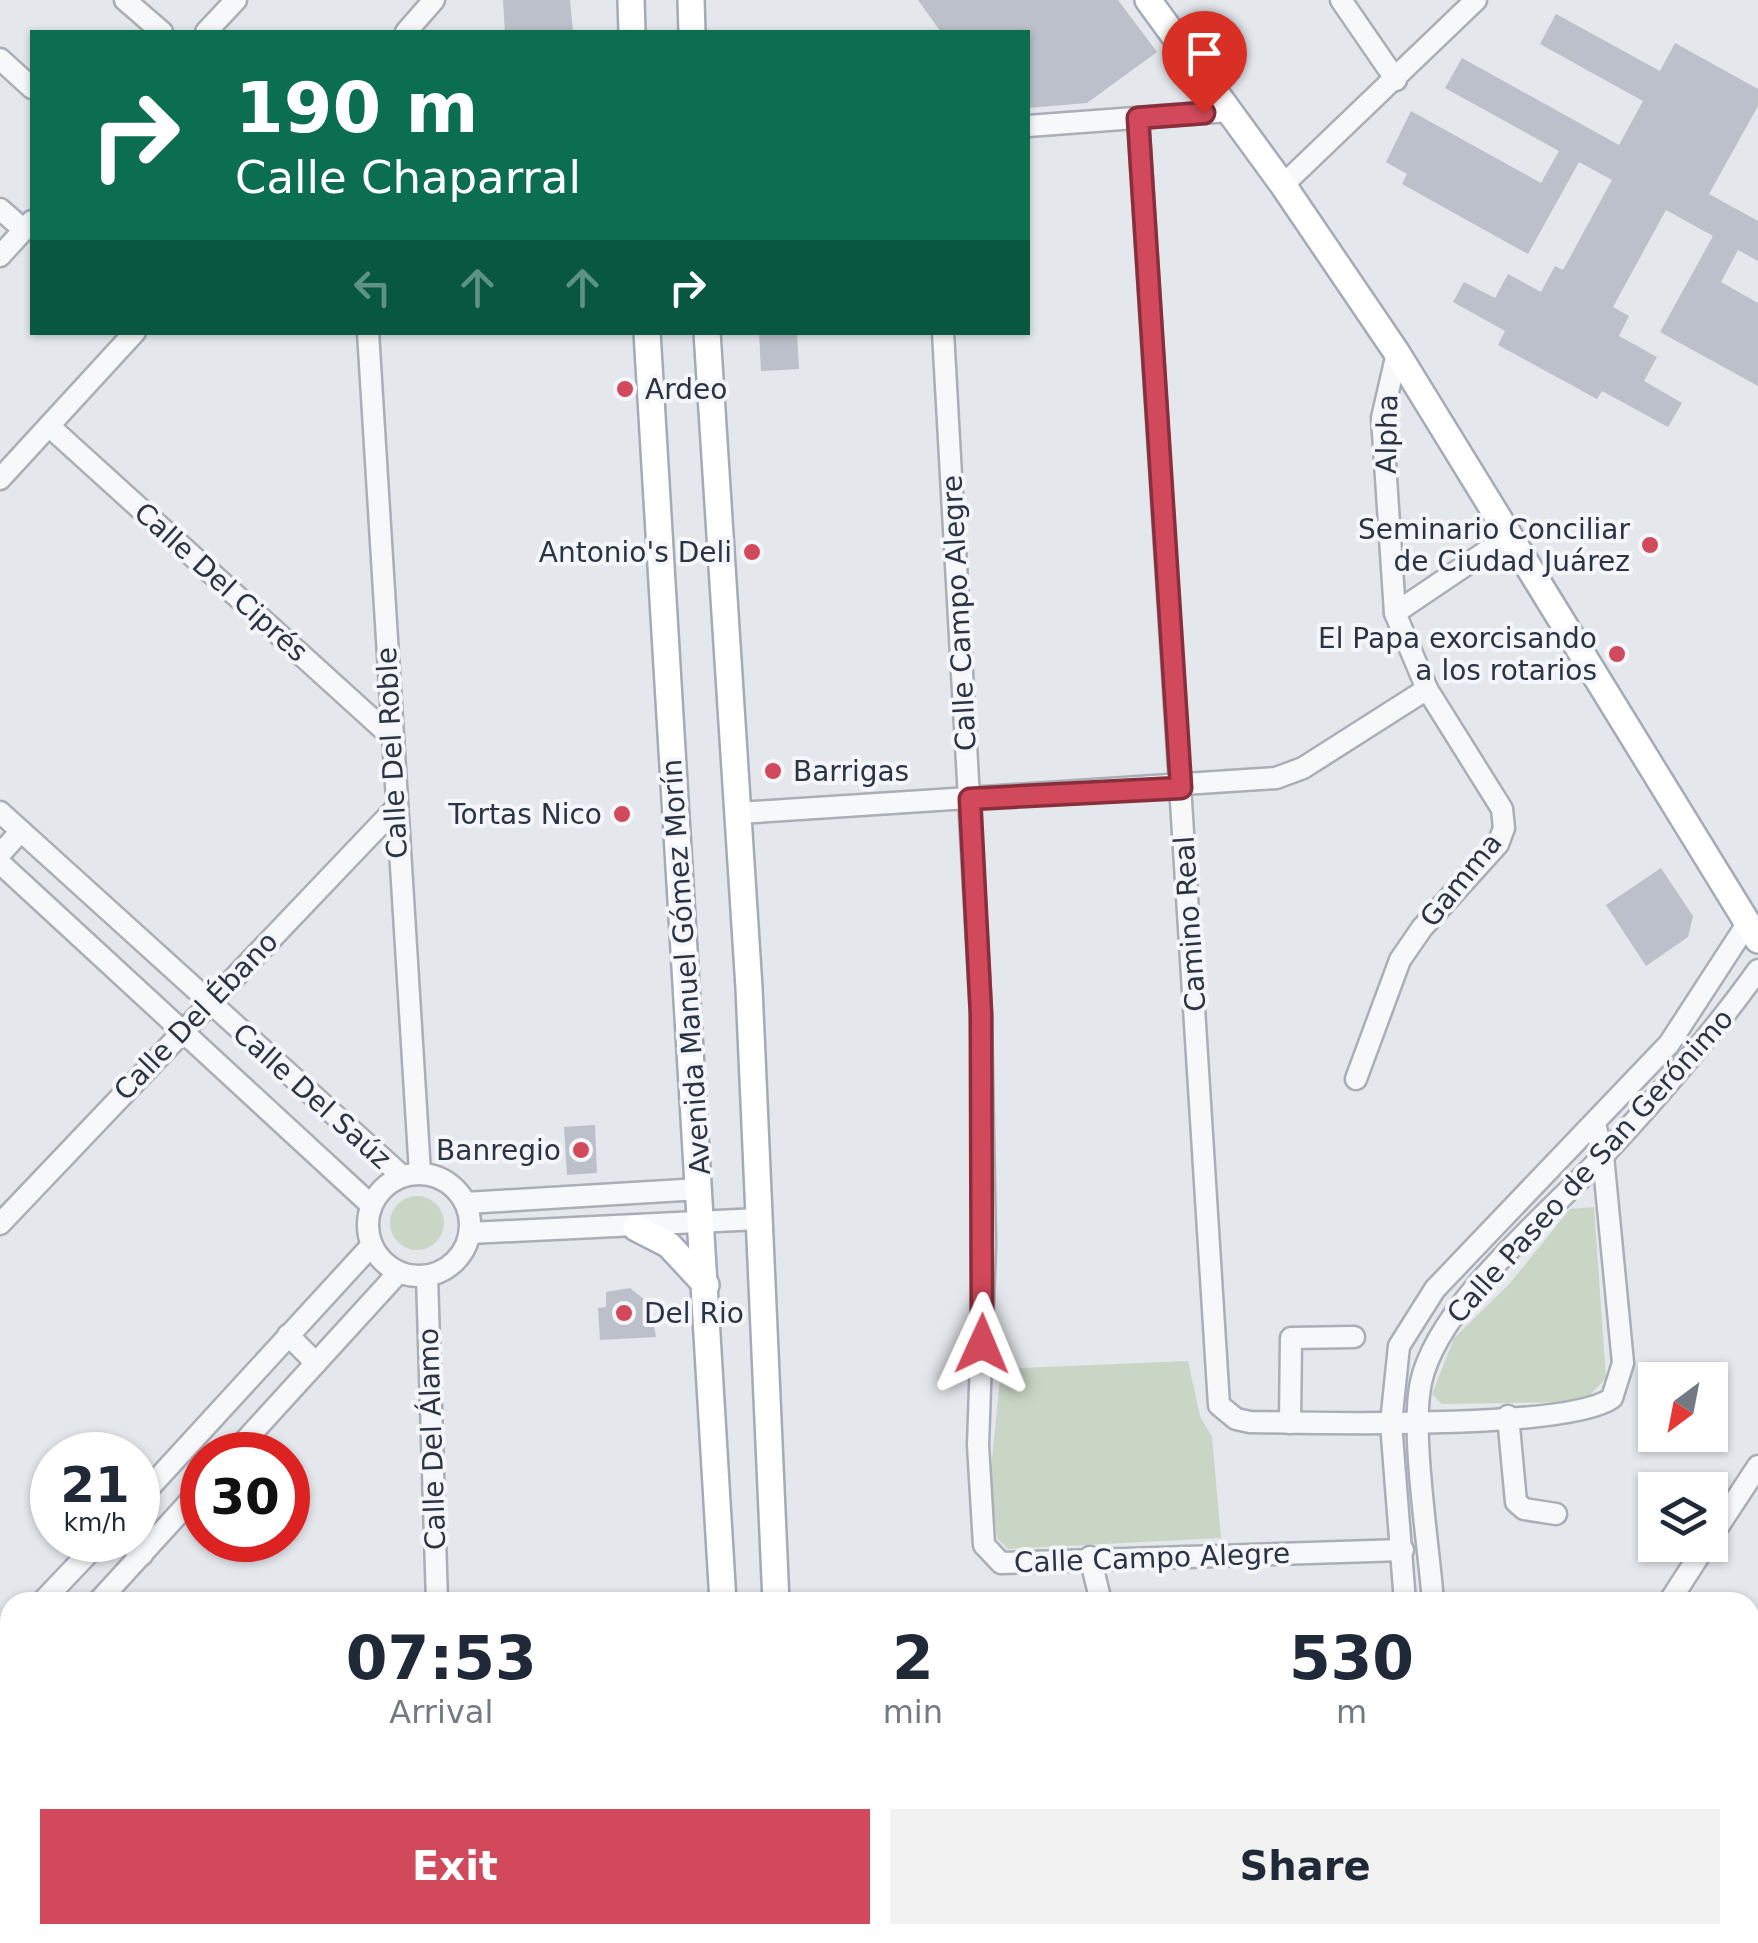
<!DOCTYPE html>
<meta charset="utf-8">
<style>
:root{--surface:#fff;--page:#f2f2f3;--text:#1f2937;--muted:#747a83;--accent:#d1495b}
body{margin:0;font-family:"DejaVu Sans",sans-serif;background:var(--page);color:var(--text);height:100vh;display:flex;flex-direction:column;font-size:38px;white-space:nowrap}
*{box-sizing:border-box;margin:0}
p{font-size:32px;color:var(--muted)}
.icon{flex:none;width:55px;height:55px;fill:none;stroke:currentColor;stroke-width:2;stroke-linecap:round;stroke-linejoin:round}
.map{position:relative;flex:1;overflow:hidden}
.side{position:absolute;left:0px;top:1592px;width:1760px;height:352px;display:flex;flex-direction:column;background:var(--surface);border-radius:30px 30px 0 0;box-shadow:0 2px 8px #0004}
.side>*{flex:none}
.banner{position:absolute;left:30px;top:30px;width:1000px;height:305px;border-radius:0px;box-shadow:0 2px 8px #0004;background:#0b6e4f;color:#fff;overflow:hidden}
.needle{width:65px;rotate:212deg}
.controls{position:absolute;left:1638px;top:1362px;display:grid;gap:20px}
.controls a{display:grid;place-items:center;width:90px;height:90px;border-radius:0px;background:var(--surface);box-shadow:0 2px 8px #0004;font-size:50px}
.speed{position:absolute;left:30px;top:1432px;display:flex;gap:20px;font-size:50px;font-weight:700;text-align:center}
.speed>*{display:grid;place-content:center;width:130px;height:130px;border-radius:50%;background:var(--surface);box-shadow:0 2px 8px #0004;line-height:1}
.speed small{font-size:25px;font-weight:400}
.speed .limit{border:15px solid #d22;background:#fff;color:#111}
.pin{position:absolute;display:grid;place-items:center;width:85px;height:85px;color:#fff;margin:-102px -42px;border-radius:50% 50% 50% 0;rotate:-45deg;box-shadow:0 0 10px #0007}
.pin .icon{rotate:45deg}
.me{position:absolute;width:110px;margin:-55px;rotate:1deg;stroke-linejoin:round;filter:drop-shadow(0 0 8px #0008)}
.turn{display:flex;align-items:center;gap:35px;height:210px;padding:0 40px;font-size:45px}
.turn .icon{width:130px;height:130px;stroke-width:2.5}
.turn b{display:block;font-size:70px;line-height:85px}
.lanes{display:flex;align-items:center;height:95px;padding:0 40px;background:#0003;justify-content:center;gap:50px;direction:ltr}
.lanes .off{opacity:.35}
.eta{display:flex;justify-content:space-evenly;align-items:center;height:170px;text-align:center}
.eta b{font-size:60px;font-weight:600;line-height:70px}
.button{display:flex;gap:20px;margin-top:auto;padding:20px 40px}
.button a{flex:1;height:115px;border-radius:0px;background:var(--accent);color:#fff;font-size:40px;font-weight:600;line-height:115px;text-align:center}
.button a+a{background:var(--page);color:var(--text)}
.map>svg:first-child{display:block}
.green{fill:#c9d6c5}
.building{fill:#bbc0ca}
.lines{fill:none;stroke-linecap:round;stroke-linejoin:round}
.minor-casing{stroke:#a9aeb7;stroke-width:25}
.major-casing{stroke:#a3abb8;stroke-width:30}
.minor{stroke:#f7f8fa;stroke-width:20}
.major{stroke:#fff;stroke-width:25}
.route-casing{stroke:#882f3b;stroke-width:25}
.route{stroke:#d1495b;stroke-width:18}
.poi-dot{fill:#d1495b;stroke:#f4f6f9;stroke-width:4}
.labels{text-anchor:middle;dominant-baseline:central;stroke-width:8;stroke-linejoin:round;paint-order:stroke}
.poi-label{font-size:28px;fill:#2b3445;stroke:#f4f6f9;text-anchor:end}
.street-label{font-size:28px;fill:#2b3445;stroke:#f4f6f9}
</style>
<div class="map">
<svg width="1758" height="1943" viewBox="0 0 1758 1943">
<rect width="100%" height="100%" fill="#e4e7ec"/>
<g class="green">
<circle cx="417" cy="1223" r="27"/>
<path d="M1594,1207L1606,1378L1583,1402L1442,1404L1432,1394L1454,1338L1510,1283L1570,1209Z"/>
<path d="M1188,1361L1200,1416L1212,1437L1221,1538L1008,1549L997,1538L990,1479L1001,1369Z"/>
</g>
<g class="building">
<path d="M503,0H570L573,32H505Z"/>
<path d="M918,0H1118L1157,52L1087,103L1028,108V32H941Z"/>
<path d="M1556,14L1660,71L1675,43L1758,89V106L1709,194L1758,221V261L1738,250L1721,282L1758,303V386L1660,332L1713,236L1666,210L1613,307L1629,316L1619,336L1657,357L1644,381L1682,403L1668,427L1602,391L1597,399L1498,345L1505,331L1453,302L1464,282L1495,298L1508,274L1541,292L1555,266L1563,270L1612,180L1579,162L1528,254L1402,184L1407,174L1386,162L1411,111L1541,183L1559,151L1445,88L1462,58L1619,145L1643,101L1540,44Z"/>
<path d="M759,332H797L799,369L761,371Z"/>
<path d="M1661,868L1693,916L1688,937L1646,966L1606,905Z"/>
<path d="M595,1125L597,1173L567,1175L564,1127Z"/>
<path d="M630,1288L650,1304L656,1337L600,1340L598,1308L606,1307V1292Z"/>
</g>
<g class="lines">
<defs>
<g id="minor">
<path d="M125,0L162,32"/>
<path d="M1341,0L1396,80"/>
<path d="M206,32L236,0"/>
<path d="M406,32L434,0"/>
<path d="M0,59L32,88"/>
<path d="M1138,118L1219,1405L1236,1419L1250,1422C1316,1423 1568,1430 1612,1398L1623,1363L1603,1156L1595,1124"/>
<path d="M1028,126L1229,111"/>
<path d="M1283,185L1476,0"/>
<path d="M0,209L24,230"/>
<path d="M0,256L32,221"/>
<path d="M368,332L420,1173"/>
<path d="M943,332L981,1014L985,1245L978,1445L984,1545L1001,1563L1403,1550"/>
<path d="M49,426L393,738"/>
<path d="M0,479L135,332"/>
<path d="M1395,613L1509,536"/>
<path d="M0,812L402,1176"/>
<path d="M739,813L1276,778L1303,768L1427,689"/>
<path d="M0,854L21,831"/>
<path d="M0,863L371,1205"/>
<path d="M1356,1079L1400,960L1422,928L1498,844L1504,828L1502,809L1427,689L1395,613L1382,418L1397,353"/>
<circle cx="419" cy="1225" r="51"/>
<path d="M466,1203L700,1189"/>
<path d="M0,1224L394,810"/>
<path d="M470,1233L758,1219"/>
<path d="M427,1276L437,1602"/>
<path d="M288,1335L316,1363"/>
<path d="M1508,1416L1516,1502L1524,1509L1556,1514"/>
<path d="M1290,1423L1291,1338L1354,1337"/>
<path d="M232,1455L399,1272"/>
<path d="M138,1500L372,1245"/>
<path d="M1710,1539L1758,1466"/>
<path d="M126,1540L142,1555"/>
<path d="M1090,1557L1101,1602"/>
<path d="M42,1602L101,1540"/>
<path d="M98,1602L202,1488"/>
<path d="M1405,1602L1391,1423L1399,1346L1435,1289L1669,1044L1747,924"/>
<path d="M1433,1602C1429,1546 1410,1432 1421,1382C1438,1305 1547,1215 1601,1158C1657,1098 1710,1037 1758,970"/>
<path d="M1669,1602L1706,1545"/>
<path d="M0,1648L10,1637"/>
<path d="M0,1710L10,1699"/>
<path d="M1750,1785L1758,1784"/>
<path d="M1750,1837L1751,1835"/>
<path d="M296,1935V1943"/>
<path d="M1322,1935L1333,1943"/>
<path d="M1539,1935L1540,1943"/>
<path d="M165,1943L172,1935"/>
<path d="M1278,1943L1285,1935"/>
<path d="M1687,1943L1691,1935"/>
</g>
<g id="major">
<path d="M631,0L632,32"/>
<path d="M691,0L692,32"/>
<path d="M1148,0L1283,185L1397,353L1758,940"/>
<path d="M647,332L723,1602"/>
<path d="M707,332L749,988L776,1602"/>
<path d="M636,1228L669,1245L706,1285"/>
<path d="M746,1935L747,1943"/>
<path d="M813,1935V1943"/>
</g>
</defs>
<use href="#minor" class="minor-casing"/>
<use href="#major" class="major-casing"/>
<use href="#minor" class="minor"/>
<use href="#major" class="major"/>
</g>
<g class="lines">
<defs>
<path id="route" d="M982,1344L981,1014L970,799L1181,788L1138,118L1204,113"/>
</defs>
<use href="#route" class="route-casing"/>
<use href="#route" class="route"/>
</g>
<g class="poi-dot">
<circle cx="625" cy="389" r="10"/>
<circle cx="1650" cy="545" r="10"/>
<circle cx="752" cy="552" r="10"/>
<circle cx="1617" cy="654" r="10"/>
<circle cx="773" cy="771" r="10"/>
<circle cx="622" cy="814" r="10"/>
<circle cx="581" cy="1150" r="10"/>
<circle cx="624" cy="1313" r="10"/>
</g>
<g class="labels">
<g class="poi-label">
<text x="645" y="389" text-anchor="start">Ardeo</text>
<text x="1630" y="529">Seminario Conciliar<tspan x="1630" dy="32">de Ciudad Juárez</tspan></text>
<text x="732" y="552">Antonio's Deli</text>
<text x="1597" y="638">El Papa exorcisando<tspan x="1597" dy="32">a los rotarios</tspan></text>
<text x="793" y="771" text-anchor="start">Barrigas</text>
<text x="602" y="814">Tortas Nico</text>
<text x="561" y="1150">Banregio</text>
<text x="644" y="1313" text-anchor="start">Del Rio</text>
</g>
<g class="street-label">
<text transform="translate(1387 434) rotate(-89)">Alpha</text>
<text transform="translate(221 582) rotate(42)">Calle Del Ciprés</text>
<text transform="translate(959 613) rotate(-93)">Calle Campo Alegre</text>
<text transform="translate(392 753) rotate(-93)">Calle Del Roble</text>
<text transform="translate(1461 880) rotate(-51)">Gamma</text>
<text transform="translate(1190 924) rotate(-94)">Camino Real</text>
<text transform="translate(686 967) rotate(-94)">Avenida Manuel Gómez Morín</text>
<text transform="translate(196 1016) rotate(-46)">Calle Del Ébano</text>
<text transform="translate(312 1096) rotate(42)">Calle Del Saúz</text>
<text transform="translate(1590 1166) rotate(-48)">Calle Paseo de San Gerónimo</text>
<text transform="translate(432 1439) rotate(-92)">Calle Del Álamo</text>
<text transform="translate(1152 1558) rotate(-2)">Calle Campo Alegre</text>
</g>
</g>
</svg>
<div class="controls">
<a><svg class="needle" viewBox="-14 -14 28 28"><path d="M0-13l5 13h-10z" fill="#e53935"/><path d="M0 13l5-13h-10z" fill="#747a83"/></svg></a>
<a><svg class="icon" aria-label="layers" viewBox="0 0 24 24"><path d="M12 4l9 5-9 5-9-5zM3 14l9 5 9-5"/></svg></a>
</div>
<div class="speed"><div>21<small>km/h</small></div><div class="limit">30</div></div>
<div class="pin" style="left:1204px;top:113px;background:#d93025"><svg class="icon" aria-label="arrive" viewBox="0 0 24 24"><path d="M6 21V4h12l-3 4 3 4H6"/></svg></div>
<svg class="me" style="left:982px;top:1344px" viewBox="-20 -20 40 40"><path d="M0-17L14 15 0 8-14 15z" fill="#d1495b" stroke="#fff" stroke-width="4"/></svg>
<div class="banner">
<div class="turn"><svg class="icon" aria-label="right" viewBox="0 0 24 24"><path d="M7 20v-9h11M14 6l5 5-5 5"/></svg><div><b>190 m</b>Calle Chaparral</div></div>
<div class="lanes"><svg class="icon off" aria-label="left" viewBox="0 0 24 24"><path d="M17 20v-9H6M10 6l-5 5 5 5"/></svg><svg class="icon off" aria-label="ahead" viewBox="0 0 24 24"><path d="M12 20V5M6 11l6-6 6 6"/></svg><svg class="icon off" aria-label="ahead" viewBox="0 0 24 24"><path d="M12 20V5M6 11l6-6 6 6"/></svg><svg class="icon" aria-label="right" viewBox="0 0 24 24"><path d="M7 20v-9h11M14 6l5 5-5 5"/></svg></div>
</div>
<section class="side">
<div class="eta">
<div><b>07:53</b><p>Arrival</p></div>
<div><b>2</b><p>min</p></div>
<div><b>530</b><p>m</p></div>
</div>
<div class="button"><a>Exit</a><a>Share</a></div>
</section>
</div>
